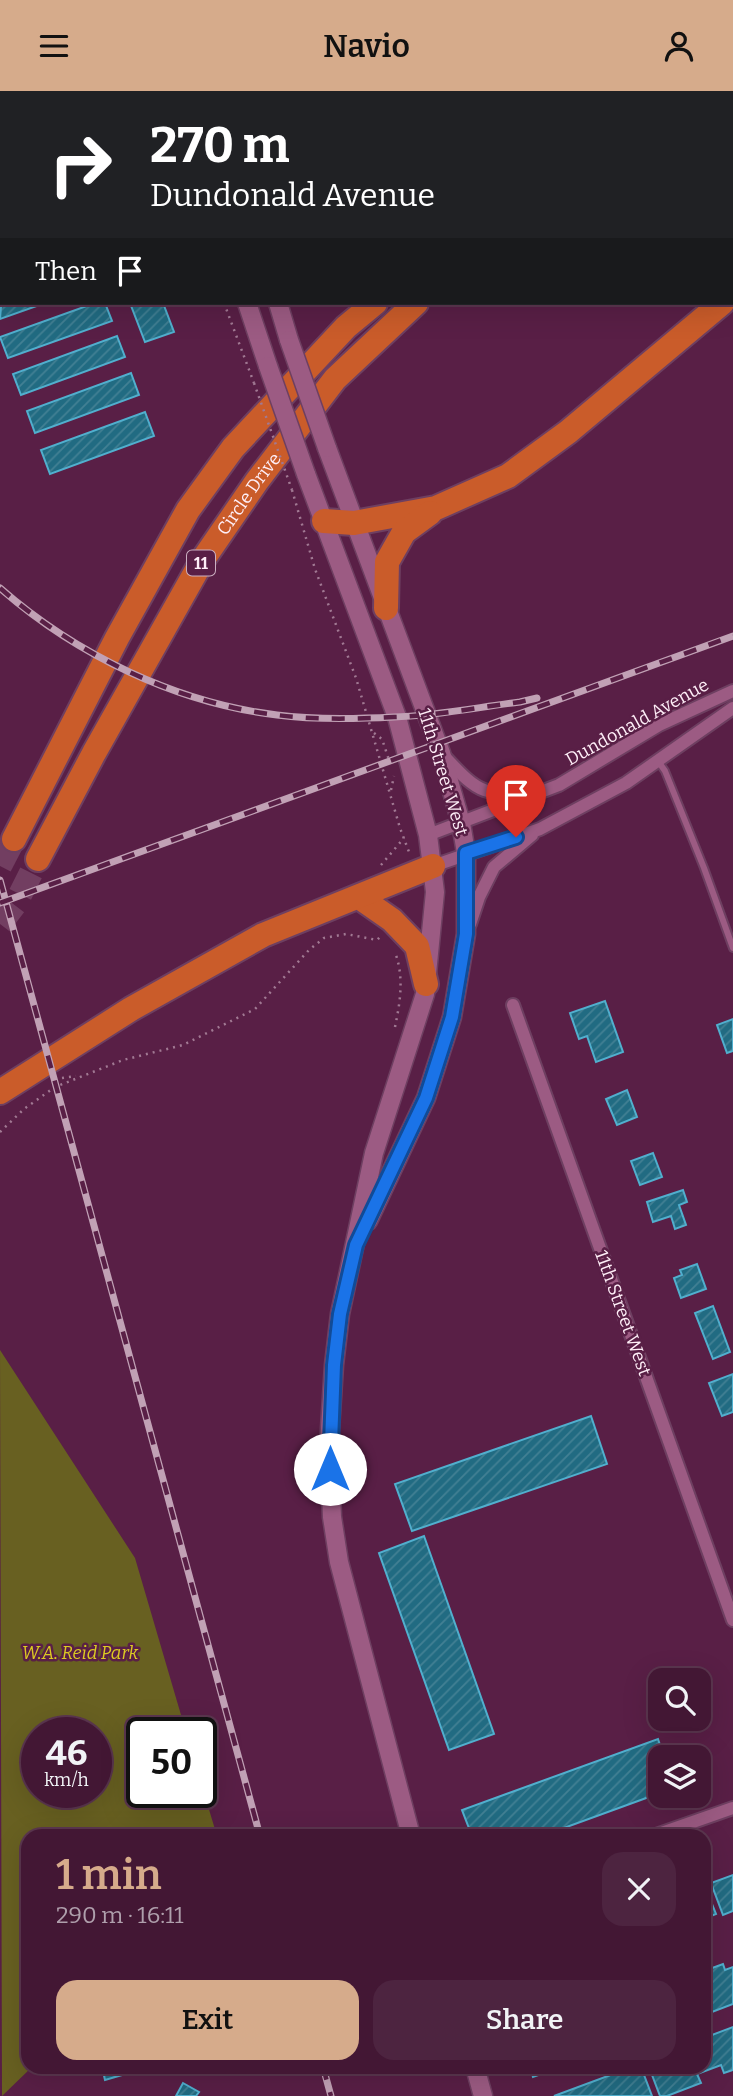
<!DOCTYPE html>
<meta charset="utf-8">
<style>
:root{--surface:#431734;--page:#4d2440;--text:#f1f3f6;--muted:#af9fac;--line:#5b364f;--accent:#d6ab8b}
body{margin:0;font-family:Bitter,serif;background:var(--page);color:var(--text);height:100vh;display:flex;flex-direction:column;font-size:26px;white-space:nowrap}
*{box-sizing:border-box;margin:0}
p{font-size:23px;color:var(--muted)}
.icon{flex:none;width:38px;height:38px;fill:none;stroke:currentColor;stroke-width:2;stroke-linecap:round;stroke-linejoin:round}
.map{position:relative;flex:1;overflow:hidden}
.sheet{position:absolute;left:21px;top:1738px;width:690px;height:245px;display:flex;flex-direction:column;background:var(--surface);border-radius:21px;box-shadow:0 7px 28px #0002,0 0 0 2px var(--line)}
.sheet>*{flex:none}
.guide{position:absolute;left:0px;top:0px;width:733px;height:214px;box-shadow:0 7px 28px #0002,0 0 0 2px var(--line);background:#202124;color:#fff;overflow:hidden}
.controls{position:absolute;left:648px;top:1577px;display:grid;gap:14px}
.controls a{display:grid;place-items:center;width:63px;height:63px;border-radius:14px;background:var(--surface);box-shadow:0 7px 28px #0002,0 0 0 2px var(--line);font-size:35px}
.speed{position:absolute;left:21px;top:1626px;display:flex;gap:14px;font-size:35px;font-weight:700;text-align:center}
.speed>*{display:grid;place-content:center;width:91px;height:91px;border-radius:50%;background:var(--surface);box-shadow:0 7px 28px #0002,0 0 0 2px var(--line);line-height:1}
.speed small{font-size:18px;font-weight:400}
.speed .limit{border:4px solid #111;border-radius:10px;background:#fff;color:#111}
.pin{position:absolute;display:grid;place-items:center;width:60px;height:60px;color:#fff;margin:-72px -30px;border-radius:50% 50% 50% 0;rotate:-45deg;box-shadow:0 0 7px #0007}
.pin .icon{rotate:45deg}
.me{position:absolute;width:77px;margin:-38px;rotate:0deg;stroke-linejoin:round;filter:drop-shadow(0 0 5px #0008)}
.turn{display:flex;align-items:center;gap:24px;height:147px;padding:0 35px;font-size:32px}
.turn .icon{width:91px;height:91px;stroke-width:2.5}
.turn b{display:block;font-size:49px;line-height:60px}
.then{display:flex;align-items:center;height:66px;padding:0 35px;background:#0003;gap:14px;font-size:26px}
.round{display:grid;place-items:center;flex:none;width:74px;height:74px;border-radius:21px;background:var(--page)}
.summary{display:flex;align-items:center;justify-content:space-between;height:119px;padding:0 35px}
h1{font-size:42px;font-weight:600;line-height:52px;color:var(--accent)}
.cta{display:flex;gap:14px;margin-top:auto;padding:14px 35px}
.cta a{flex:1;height:80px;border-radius:21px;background:var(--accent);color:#111;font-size:28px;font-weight:600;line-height:80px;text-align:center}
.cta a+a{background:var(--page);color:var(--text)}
header{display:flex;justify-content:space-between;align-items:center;height:91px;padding:0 35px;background:var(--accent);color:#111;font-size:32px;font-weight:600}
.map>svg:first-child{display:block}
.green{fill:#686021;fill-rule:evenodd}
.building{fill:url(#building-hatch);stroke:#51afce;stroke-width:2}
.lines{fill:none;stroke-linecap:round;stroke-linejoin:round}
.highway-tunnel{stroke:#723e61;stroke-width:24;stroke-dasharray:24 12;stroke-linecap:butt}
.lane-casing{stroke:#6e3f61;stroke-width:10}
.street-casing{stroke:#6e3f61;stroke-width:16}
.secondary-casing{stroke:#6e3f61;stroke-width:21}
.highway-casing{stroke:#6e3f61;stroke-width:28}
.path{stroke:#a17993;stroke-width:2.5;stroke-dasharray:2 5;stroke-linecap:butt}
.lane{stroke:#9c5b83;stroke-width:6}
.street{stroke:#9c5b83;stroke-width:12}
.secondary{stroke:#9c5b83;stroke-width:18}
.highway{stroke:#ca5c2a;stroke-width:24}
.rail-casing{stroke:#c1a1b5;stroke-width:7}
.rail{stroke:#591f46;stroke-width:4.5;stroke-dasharray:13;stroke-linecap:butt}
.secondary-bridge-casing{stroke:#6e3f61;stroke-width:21;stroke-linecap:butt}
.path-bridge{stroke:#a17993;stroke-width:2.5;stroke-dasharray:2 5;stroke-linecap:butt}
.secondary-bridge{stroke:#9c5b83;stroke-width:18}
.route-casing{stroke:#114b97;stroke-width:18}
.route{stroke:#1a73e8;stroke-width:12}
.labels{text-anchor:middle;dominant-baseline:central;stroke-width:5;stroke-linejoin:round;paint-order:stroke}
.shield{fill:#591f46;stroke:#ccb0c2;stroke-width:2}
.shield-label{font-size:16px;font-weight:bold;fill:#feeef7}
.street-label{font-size:18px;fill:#feeef7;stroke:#591f46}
.park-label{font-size:18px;font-style:italic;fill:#dccb22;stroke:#591f46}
</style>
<header><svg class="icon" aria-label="menu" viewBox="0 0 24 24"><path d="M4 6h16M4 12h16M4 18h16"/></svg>Navio<svg class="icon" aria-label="person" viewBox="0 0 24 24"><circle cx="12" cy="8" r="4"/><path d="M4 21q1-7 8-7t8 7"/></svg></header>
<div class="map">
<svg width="733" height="2005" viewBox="0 0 733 2005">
<defs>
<pattern id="building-hatch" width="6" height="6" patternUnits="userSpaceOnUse" patternTransform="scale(1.75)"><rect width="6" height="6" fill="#216b82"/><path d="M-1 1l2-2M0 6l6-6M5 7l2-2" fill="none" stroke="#428094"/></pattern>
</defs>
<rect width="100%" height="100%" fill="#591f46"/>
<path class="green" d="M0,1259L135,1467L186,1641L142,1642V1701H201V1692L217,1745H28V1976H32L2,2005ZM37,1642H96V1701H37Z"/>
<g class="building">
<path d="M2,203V212H45L0,228Z"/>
<path d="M95,212H105L112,230L8,267L0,246Z"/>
<path d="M130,212H163L174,241L145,251Z"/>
<path d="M117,245L125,266L21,304L13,283Z"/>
<path d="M131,282L139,304L35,342L27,320Z"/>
<path d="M145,321L154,345L50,383L41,359Z"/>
<path d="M605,910L623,961L596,971L587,945L579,948L570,922Z"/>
<path d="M733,928V960L727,962L717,934Z"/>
<path d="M627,999L637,1026L617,1034L606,1008Z"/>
<path d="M653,1062L662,1086L640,1094L631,1070Z"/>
<path d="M683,1099L687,1111L679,1114L686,1134L675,1138L671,1125L653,1131L647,1111Z"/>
<path d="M697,1173L706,1198L681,1207L674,1187L682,1184L680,1179Z"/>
<path d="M713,1215L730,1261L713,1268L695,1222Z"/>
<path d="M733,1283V1321L722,1325L709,1292Z"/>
<path d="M591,1325L607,1373L412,1440L395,1393Z"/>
<path d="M424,1445L494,1643L449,1659L379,1462Z"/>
<path d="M658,1648L664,1666H660V1702L542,1745H472L462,1719Z"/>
<path d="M733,1784V1820L723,1824L711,1792Z"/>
<path d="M704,1793L716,1823L704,1828Z"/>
<path d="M723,1873L725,1879L733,1876V1913L704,1924V1880Z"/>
<path d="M733,1936V1979L724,1982L721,1974L697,1983L701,1992L667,2005H660L649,1976H704V1947Z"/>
<path d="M102,1976H153L121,1981L122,1984L105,1989Z"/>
<path d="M530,1976H561L533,1986Z"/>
<path d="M632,1976H641L652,2005H554Z"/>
<path d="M183,1992L199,2001L196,2005H176Z"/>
</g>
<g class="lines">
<g class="highway-tunnel">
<path d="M0,775L14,748"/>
<path d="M0,833L16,812L38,768"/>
</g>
<defs>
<path id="lane" d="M658,670L665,680L704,777L733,857"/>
<g id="street">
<path d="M444,665C480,704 485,706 538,698"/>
<path d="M428,744L559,694L659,634L733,600"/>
<path d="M433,775L540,738L626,692L733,617"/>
<path d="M470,833L479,806L494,776L532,744"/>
<path d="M513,914L733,1529"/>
<path d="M653,1745L733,1717"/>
</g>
<g id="secondary">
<path d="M172,0V2"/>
<path d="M206,0V2"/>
<path d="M247,212L268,275"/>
<path d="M278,212L289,249"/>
<path d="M327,357L441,662L461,732L466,762V843L452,926L426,1007L368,1130"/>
<path d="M306,383L397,626L428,744L435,801L425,903L374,1062L340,1223L334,1274L329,1354L332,1426L339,1471L411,1745"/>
<path d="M475,1976L483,2005"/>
</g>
<g id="highway">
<path d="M690,2L693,0"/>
<path d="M719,2L724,0"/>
<path d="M732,36H733"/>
<path d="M324,430L354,432L436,417L508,385L568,341L722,212"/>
<path d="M386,517L387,471L404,441L430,422"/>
<path d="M14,748L117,547L188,419L233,357L346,236L375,212"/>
<path id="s1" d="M38,768L94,662L202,470L257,390L335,288L416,212"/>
<path d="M359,806L392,829L417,855L426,893"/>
<path d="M0,1001L131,918L263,844L433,775"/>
</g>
</defs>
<use href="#lane" class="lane-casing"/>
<use href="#street" class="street-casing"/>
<use href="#secondary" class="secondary-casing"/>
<use href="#highway" class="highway-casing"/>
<g class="path">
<path d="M151,0L152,2"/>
<path d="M224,212L254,292"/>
<path d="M292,399L315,478L356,587L400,737L409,761"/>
<path d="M374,642L382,648L390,672"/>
<path d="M391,699L394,685"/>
<path d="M381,774L404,747"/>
<path d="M395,936C400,912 404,888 396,864"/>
<path d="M62,987L76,985"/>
<path d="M0,1041L24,1018L55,996L123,969L183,954L255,918L309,859L324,847L346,843L377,849L380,846"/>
</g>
<use href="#lane" class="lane"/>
<use href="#street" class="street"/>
<use href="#secondary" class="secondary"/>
<use href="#highway" class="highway"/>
<defs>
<g id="rail">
<path d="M0,497C75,563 176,612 277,624C315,629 355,628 394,626C436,625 479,616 520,611L537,607"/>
<path d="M0,789L260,1745"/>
<path d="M0,812L733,545"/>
<path d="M323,1976L331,2005"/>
</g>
</defs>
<use href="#rail" class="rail-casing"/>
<use href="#rail" class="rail"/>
<defs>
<g id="secondary-bridge">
<path d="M289,249L327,357"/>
<path d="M268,275L306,383"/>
</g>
</defs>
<use href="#secondary-bridge" class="secondary-bridge-casing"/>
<path class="path-bridge" d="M254,292L292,399"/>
<use href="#secondary-bridge" class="secondary-bridge"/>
</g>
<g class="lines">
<defs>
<path id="route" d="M330,1378L334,1274L340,1223L356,1154L426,1007L452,926L466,843V762L516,746"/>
</defs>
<use href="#route" class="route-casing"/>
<use href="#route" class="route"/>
</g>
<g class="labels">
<rect class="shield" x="187" y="459.5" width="28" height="25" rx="5"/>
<g class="shield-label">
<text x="201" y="472">11</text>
</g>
<g class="street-label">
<text stroke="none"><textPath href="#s1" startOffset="422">Circle Drive</textPath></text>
<text transform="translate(637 631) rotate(-29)">Dundonald Avenue</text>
<text transform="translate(443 681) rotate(73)">11th Street West</text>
<text transform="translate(623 1222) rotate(70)">11th Street West</text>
</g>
<g class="park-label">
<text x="80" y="1562">W.A. Reid Park</text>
</g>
</g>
</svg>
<div class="controls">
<a><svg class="icon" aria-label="search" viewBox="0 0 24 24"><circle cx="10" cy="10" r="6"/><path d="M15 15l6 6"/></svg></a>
<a><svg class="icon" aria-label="layers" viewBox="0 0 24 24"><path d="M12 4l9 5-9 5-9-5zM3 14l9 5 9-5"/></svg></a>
</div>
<div class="speed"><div>46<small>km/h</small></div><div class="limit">50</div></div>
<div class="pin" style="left:516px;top:746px;background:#d93025"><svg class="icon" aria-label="arrive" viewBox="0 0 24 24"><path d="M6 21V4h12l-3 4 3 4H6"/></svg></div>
<svg class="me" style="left:330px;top:1378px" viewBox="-20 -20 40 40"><circle r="19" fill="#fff"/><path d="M0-13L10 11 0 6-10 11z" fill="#1a73e8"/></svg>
<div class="guide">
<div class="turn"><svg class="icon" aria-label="right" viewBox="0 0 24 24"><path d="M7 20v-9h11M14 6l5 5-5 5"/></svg><div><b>270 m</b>Dundonald Avenue</div></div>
<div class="then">Then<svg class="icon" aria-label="arrive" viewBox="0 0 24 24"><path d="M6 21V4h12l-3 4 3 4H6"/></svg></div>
</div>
<section class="sheet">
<div class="summary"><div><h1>1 min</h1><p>290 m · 16:11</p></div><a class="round"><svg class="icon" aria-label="close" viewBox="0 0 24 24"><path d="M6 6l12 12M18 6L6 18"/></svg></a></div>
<div class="cta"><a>Exit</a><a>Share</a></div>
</section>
</div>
